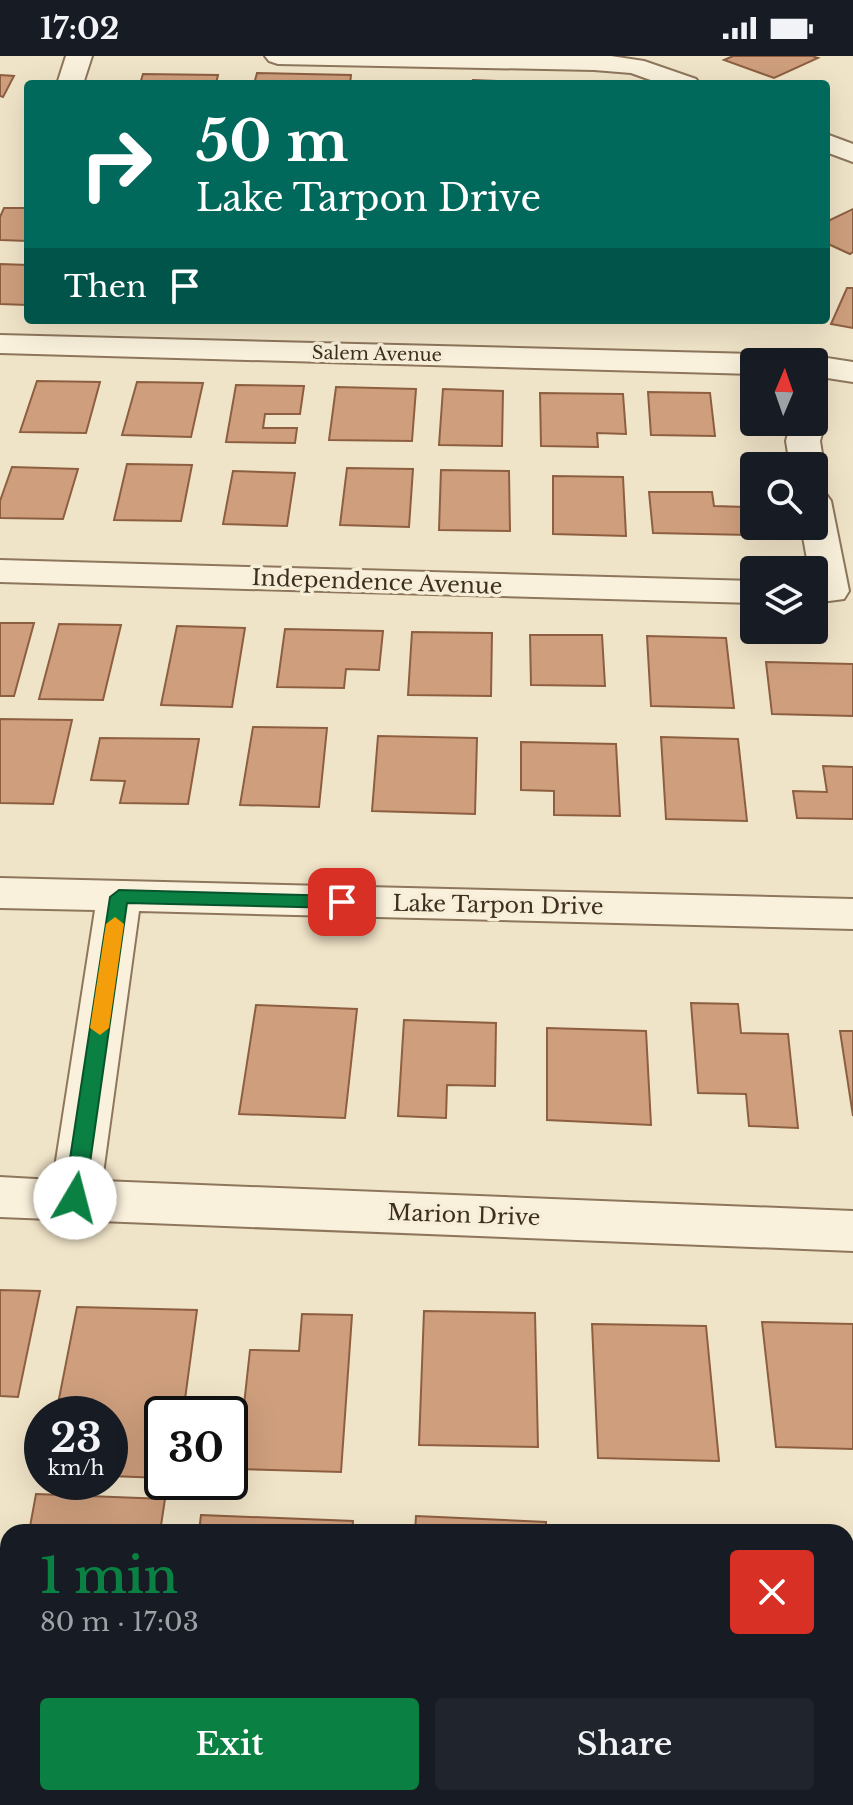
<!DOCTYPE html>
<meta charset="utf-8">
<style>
:root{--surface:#171b24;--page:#20242c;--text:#f1f3f6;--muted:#9ea1a6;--accent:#0b8043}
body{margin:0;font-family:"Libre Baskerville",serif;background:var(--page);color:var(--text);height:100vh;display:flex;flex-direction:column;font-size:30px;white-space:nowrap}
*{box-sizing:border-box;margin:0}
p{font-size:26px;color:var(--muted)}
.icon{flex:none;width:44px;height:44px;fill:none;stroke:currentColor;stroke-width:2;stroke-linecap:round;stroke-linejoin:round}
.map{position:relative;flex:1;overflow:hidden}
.side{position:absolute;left:0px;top:1468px;width:854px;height:282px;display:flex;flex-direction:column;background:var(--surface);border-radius:24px 24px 0 0;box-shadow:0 8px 32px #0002}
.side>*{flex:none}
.top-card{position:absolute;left:24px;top:24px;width:806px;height:244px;border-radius:8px;box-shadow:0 8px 32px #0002;background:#00695c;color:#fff;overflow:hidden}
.needle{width:52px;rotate:2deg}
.tools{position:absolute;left:740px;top:292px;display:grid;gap:16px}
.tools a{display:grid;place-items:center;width:88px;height:88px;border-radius:8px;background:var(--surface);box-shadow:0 8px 32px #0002;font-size:40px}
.speed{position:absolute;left:24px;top:1340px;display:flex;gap:16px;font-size:40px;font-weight:700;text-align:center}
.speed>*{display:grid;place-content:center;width:104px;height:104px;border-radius:50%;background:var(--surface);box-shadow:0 8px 32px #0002;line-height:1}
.speed small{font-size:20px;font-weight:400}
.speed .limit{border:4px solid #111;border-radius:12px;background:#fff;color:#111}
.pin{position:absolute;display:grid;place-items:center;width:68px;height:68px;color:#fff;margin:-34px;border-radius:16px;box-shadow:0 4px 12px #0006}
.me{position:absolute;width:88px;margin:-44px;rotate:8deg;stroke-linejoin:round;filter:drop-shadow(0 0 6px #0008)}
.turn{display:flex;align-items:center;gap:28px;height:168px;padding:0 40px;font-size:36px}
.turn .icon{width:104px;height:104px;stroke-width:2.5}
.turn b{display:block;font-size:56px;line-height:68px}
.then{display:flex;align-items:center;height:76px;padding:0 40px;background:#0003;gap:16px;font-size:30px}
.round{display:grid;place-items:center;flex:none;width:84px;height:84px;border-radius:8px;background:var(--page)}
.headline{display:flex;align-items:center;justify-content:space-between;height:136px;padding:0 40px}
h1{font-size:48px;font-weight:600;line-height:60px;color:var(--accent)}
.button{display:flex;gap:16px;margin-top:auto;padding:16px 40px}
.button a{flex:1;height:92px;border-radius:8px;background:var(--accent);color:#fff;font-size:32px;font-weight:600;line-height:92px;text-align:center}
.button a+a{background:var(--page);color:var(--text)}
.status{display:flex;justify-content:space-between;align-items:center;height:56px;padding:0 40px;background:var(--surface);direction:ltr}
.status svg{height:22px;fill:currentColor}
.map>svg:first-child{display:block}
.building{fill:#cf9f7d;stroke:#8d5f41;stroke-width:2}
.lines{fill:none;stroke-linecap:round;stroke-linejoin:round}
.minor-casing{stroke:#8d765c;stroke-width:4}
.minor{fill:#faf1dc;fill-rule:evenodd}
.route{fill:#0b8043;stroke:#07532c;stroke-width:2}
.slow{fill:#f59e0b}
.labels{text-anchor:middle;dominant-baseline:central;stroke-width:7;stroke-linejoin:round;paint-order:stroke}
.far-street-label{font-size:18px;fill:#3d2e20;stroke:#f7eed8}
.street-label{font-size:22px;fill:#3d2e20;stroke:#f7eed8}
</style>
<div class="status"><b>17:02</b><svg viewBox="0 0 49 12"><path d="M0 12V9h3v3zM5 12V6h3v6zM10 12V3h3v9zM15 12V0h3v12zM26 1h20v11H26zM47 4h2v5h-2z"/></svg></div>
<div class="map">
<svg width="853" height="1749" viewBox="0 0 853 1749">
<rect width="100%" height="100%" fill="#f0e4c8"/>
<g class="building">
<path d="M733,0H812L818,2L774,22L724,4Z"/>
<path d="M257,17L351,19L350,28H254Z"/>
<path d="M143,18L218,19L216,28H140Z"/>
<path d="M0,19L14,20L3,41L0,40Z"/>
<path d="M473,24L552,27L473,28Z"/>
<path d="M4,152H28V185L0,184V161Z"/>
<path d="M853,153V196L850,198L826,187V166Z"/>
<path d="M0,208L28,209L27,249L0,248Z"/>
<path d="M847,232H853V272L831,268Z"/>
<path d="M37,325L100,326L86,377L20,376Z"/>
<path d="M137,326L203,327L191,381L122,379Z"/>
<path d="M236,329L304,330L300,358H265L263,372H297L295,387L226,386Z"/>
<path d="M336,331L416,333L412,385L329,384Z"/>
<path d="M443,333L503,335L502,390L439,389Z"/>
<path d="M648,336L710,337L715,380L651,379Z"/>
<path d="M540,337L623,338L626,378L597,377L598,391L541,390Z"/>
<path d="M127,408L192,409L181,465L114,464Z"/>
<path d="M12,411L78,413L63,463L0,462V445Z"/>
<path d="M347,412L413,413L409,471L340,469Z"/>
<path d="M441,414L509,415L510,475L439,474Z"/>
<path d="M233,415L295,417L287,470L223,468Z"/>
<path d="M553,420L623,421L626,480L553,478Z"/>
<path d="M649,436H712L714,450L746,451L750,479L653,477Z"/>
<path d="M0,567H34L14,640H0Z"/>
<path d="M59,568L121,569L103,644L39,643Z"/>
<path d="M177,570L245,572L232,651L161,649Z"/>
<path d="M285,573L383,575L379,614L346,613L344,632L277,631Z"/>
<path d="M412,576L492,577L491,640L408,639Z"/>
<path d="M530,579H602L605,630L531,629Z"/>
<path d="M647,580L726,582L734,652L651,650Z"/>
<path d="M766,606L853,608V660L772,658Z"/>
<path d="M0,663L72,664L53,748L0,747Z"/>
<path d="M253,671L327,672L319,751L240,749Z"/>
<path d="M378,680L477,682L475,758L372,755Z"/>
<path d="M661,681L738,683L747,765L666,763Z"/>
<path d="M100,682L199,683L188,748L120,747L125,725L91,724Z"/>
<path d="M521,686L616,688L620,760L554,759V735L521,734Z"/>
<path d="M823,710L853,711V763L797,762L793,735L827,736Z"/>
<path d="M691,947L738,948L741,977L788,978L798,1072L749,1070L746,1038L698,1037Z"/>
<path d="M256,949L357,953L345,1062L239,1058Z"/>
<path d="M404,964L496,967L495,1030L447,1029L446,1062L398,1060Z"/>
<path d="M547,972L646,975L651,1069L547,1064Z"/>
<path d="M840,975H853V1060Z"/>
<path d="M0,1234L40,1235L18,1341L0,1340Z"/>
<path d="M77,1251L197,1254L183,1358H162V1422L110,1420V1358H56Z"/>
<path d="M424,1255L535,1257L538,1391L419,1389Z"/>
<path d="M302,1258L352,1259L341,1416L237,1413L250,1294L299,1295Z"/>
<path d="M762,1266L853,1268V1393L776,1391Z"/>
<path d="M592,1268L706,1270L719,1405L598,1402Z"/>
<path d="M36,1438L165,1443L160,1476H29Z"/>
<path d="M201,1459L353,1465L352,1476H199Z"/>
<path d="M416,1460L546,1466V1476H415Z"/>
<path d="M846,1498L853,1499V1680H846Z"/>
</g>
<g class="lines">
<defs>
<g id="minor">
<path d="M66,0H92L83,28H57Z"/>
<path d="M265,0H611L644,5L696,23L700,28H662L631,17L594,14L278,8L269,5Z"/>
<path d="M826,78L853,88V106L826,96Z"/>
<path d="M0,279L754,298L765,301L769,306H754V318L0,297Z"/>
<path d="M814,300L853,306V326L814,320V306H801Z"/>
<path d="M814,358L820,359L825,366L820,385L824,410L814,418V410H790L786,385L791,366H814Z"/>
<path d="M814,435L826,438L831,445L849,535L844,543L814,547V514H809L801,470H814Z"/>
<path d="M0,504L754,525V547L0,526Z"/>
<path d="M0,822L853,843V873L139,855L102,1125L853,1155V1195L0,1161V1121L53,1124L95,854L0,852Z"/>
</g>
</defs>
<use href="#minor" class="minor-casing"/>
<use href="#minor" class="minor"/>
</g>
<path class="route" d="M119,834L342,840L351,846L342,852L127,847L85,1142L82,1148H67L64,1142L110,841Z"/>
<path class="slow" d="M115,861L124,868L109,972L100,979L90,972L106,868Z"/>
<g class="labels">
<g class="far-street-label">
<text transform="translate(377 298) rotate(1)">Salem Avenue</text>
</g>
<g class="street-label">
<text transform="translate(377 526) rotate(2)">Independence Avenue</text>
<text transform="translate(498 849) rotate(1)">Lake Tarpon Drive</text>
<text transform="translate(464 1159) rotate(2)">Marion Drive</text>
</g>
</g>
</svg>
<div class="tools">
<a><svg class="needle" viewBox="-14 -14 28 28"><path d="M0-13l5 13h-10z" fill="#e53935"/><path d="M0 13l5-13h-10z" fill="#9ea1a6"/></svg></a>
<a><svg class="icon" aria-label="search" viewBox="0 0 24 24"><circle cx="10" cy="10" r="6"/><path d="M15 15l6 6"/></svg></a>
<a><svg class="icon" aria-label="layers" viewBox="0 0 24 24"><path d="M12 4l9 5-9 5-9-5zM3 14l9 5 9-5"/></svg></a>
</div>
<div class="speed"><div>23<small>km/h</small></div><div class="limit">30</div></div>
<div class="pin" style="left:342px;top:846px;background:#d93025"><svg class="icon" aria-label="arrive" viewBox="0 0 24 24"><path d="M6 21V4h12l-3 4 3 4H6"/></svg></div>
<svg class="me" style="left:75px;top:1142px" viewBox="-20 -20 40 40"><circle r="19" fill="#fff"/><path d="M0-13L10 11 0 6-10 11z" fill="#0b8043"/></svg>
<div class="top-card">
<div class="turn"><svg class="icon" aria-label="right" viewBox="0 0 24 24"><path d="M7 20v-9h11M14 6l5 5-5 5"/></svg><div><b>50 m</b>Lake Tarpon Drive</div></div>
<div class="then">Then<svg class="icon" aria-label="arrive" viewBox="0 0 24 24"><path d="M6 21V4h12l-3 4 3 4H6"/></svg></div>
</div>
<section class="side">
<div class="headline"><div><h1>1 min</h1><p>80 m · 17:03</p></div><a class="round" style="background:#d93025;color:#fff"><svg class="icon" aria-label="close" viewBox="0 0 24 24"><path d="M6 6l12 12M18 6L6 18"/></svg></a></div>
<div class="button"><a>Exit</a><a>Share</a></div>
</section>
</div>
